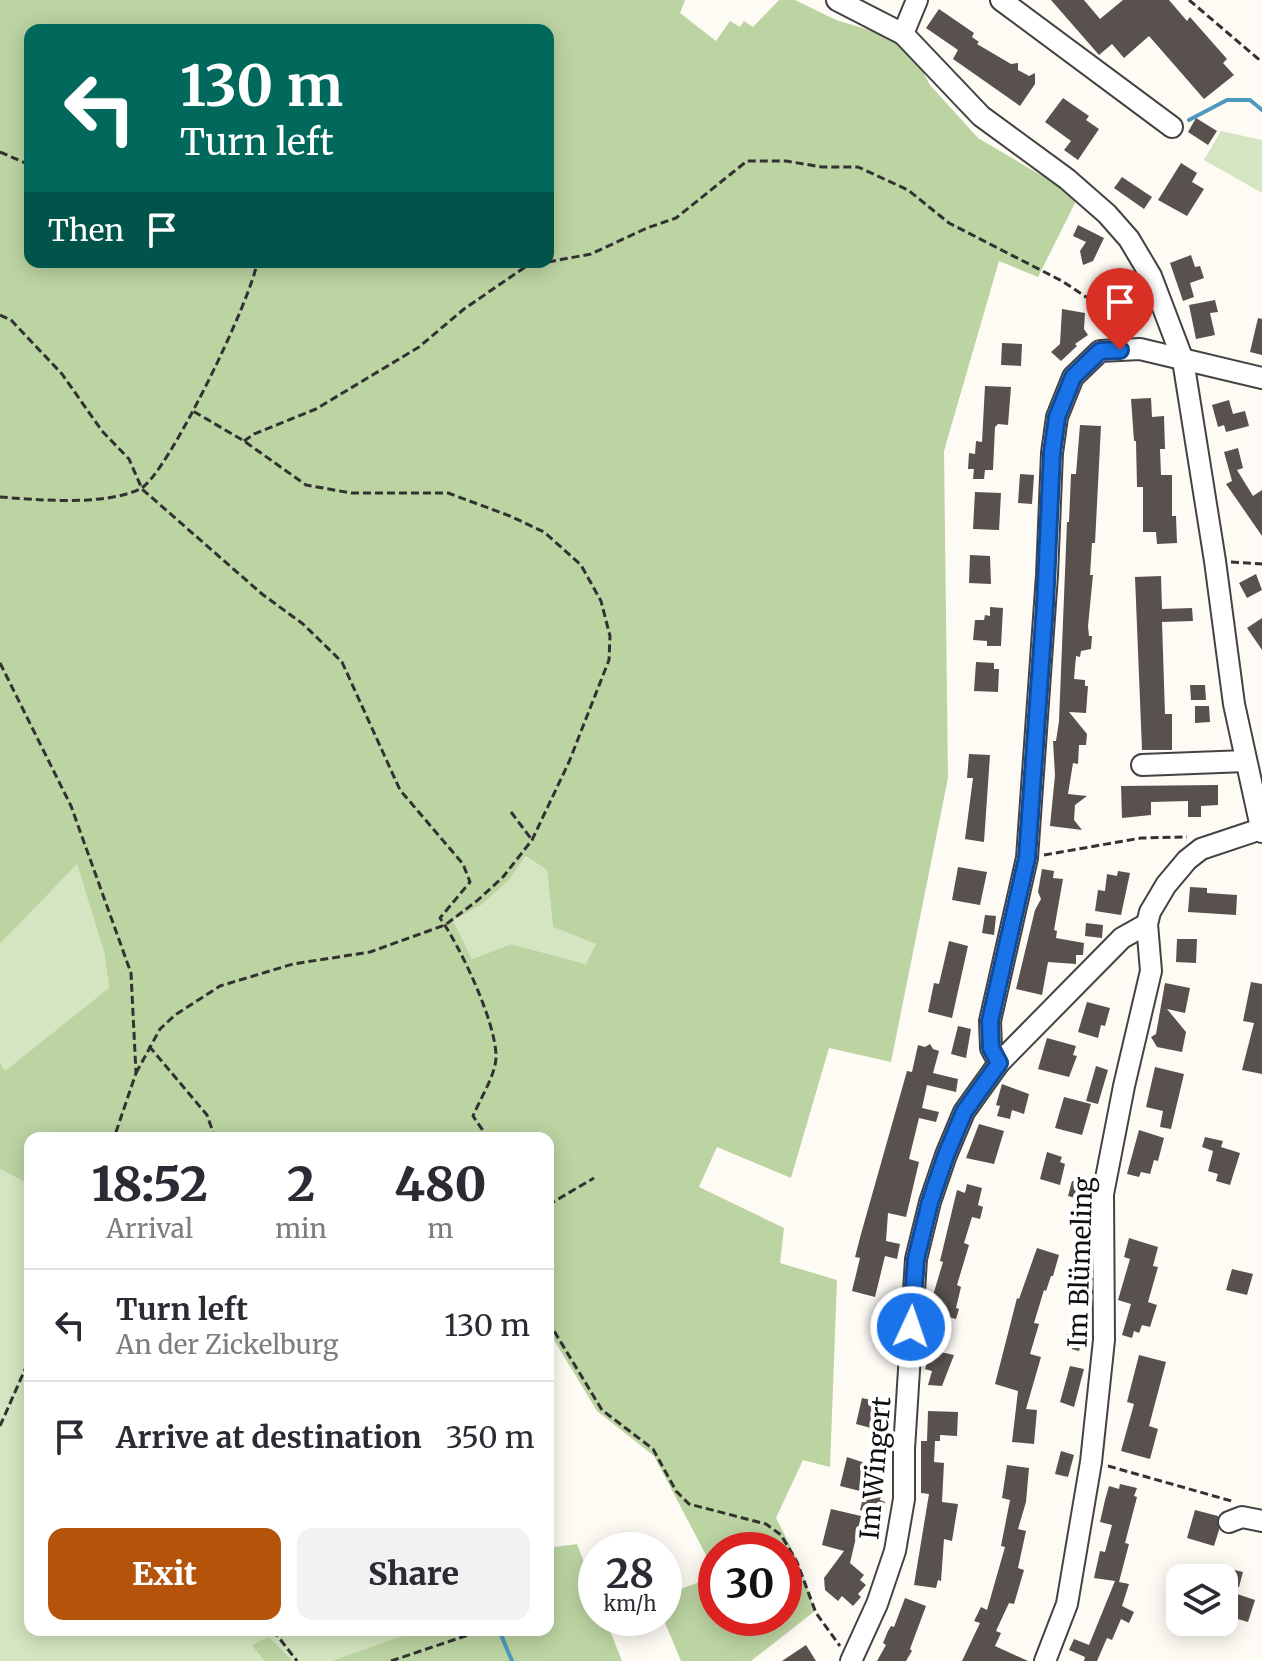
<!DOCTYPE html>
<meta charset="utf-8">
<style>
:root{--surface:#fff;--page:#f2f2f3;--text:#2b2b33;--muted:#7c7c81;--line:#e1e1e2;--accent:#b45309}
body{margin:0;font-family:Merriweather,serif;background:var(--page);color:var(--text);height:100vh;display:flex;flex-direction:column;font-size:30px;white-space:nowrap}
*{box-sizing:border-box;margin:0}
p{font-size:26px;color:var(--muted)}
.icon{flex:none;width:44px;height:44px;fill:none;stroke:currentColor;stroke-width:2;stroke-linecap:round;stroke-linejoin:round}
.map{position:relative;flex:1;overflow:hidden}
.drawer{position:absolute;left:24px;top:1132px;width:530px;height:504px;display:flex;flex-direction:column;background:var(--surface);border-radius:16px;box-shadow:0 4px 20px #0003}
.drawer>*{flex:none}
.hud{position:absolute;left:24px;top:24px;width:530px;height:244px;border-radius:16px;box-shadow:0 4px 20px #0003;background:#00695c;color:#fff;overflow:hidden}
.fabs{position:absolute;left:1166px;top:1564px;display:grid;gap:16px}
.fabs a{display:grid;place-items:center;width:72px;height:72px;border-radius:16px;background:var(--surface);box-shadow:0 4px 20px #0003;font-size:40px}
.speed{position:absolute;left:578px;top:1532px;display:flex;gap:16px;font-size:40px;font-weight:700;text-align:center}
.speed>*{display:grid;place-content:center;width:104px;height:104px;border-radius:50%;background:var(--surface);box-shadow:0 4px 20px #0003;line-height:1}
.speed small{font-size:20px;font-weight:400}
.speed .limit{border:12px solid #d22;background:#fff;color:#111}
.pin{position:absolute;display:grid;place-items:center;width:68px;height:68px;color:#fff;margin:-82px -34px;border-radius:50% 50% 50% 0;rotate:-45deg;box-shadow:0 0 8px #0007}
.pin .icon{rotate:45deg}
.me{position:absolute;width:88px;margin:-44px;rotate:3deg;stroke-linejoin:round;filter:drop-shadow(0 0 6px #0008)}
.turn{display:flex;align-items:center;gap:28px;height:168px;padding:0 24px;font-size:36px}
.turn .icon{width:104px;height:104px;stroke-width:2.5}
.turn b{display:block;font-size:56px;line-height:68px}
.then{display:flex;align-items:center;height:76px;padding:0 24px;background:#0003;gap:16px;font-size:30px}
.eta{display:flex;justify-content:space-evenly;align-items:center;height:136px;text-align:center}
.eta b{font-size:48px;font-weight:800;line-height:56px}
.cta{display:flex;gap:16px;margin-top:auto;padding:16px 24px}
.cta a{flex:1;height:92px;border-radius:16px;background:var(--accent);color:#fff;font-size:32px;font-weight:800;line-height:92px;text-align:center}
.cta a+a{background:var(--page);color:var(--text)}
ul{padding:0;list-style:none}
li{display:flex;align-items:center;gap:24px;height:112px;padding:0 24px;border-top:2px solid var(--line)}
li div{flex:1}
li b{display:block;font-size:30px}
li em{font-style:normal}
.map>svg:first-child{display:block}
.green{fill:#d6e5c1}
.forest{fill:#bcd4a2;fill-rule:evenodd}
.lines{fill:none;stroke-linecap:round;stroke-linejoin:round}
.stream{stroke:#4e99be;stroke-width:4}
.building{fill:#58514e}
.minor-casing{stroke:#434343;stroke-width:24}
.path{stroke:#323232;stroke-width:3;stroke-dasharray:8 4;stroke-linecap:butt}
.minor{stroke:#fff;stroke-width:20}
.route-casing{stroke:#114b97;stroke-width:20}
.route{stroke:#1a73e8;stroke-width:14}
.labels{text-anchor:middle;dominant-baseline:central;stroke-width:8;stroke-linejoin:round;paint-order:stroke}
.street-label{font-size:26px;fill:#101010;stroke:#fff}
</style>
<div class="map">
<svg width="1262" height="1661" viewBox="0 0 1262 1661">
<rect width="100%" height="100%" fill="#fefbf5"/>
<g class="green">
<path d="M1221,131L1262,140V193L1204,160Z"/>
<path d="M524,856L547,870L553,927L597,944L586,964L511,944L472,959L453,920C484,903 505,886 524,856Z"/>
<path d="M77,863L104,952L109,989L4,1072L0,1063V944Z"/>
<path d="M0,1169L30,1185V1630H420L418,1632L331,1661H293L269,1637L259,1655L264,1661H0Z"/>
</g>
<g class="forest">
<path d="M0,0H685L680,13L716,41L730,21L740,27L744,21L753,27L779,0H795L836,20L906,41L930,85L978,138L1078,197L1038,277L999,261L944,451L948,778L891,1062L829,1048L791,1178L717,1147L699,1187L784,1228L780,1263L837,1280L830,1467L803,1460L776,1518L798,1561L815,1611L751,1661H681L663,1618L664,1595L716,1576V1618H784V1550H716V1574L654,1456L597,1411L548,1330V1138H30V1185L0,1169V1063L5,1071L109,988L104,952L77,864L0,944ZM30,30H548V262H30ZM525,856L547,870L553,927L596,944L586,964L511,944L472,959L453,920L481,905L509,880Z"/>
<path d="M577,1544L596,1593V1618H605L622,1661H331L420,1630H548V1548Z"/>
<path d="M269,1637L293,1661H264L252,1645Z"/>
</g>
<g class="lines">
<g class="stream">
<path d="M1189,120L1227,100H1250L1262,110"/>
<path d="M499,1630L512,1661"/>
</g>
</g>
<g class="building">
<path d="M1051,0H1084L1100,19L1123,0H1169L1187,21L1190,17L1227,59L1223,63L1234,75L1204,99L1149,36L1124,58L1112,44L1099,55Z"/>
<path d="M939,9L974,33L972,37L979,42L977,44L1011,64L1018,63V70L1029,76L1035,73V84L1020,106L953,59L958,50L926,28Z"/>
<path d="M1063,98L1089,116L1086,120L1099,129L1078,160L1064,150L1071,141L1045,122Z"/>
<path d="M1196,118L1217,131L1208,145L1188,132Z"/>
<path d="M1181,163L1197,173L1192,182L1204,189L1187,216L1158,200Z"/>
<path d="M1122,177L1152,197L1144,209L1114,188Z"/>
<path d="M1078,225L1104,238L1093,261L1083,265L1080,251L1086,242L1073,236Z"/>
<path d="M1191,255L1195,267L1200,266L1204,278L1190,283L1194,297L1183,301L1170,263Z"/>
<path d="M1121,273L1139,291L1136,294L1145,302L1135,313L1126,304L1123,308L1104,289Z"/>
<path d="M1215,300L1218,312L1210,313L1215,335L1196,339L1189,305Z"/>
<path d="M1062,309L1085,313L1084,329L1088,335L1075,344L1077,346L1061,361L1051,352L1060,344Z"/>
<path d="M1258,318L1262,319V355L1250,352Z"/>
<path d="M1002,343L1022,344L1021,366L1001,365Z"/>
<path d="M985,386L1011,387L1008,425L998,424L995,427L993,470H985L984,479H973L974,469H968L969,453L975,454L976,441L982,442Z"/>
<path d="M1151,398L1152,417L1164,416L1165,449H1160L1161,475H1172V516H1176L1177,543L1157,544L1156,532H1143V487H1137L1136,441H1134L1131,399Z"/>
<path d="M1229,400L1233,414L1245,411L1249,426L1226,432L1224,425L1218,427L1212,405Z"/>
<path d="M1080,425L1101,426L1095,543H1092L1090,575H1093L1088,626L1089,636H1092L1091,649L1081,651L1080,657L1076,656L1074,679L1085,680V686H1088L1086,713L1069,712L1087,734L1086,745H1079L1078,764L1073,763L1068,794L1087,796L1075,805L1074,820L1082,830L1050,826L1055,775L1053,741H1056L1059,721L1067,522H1069L1071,474H1076Z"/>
<path d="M1238,448L1243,468L1237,470L1253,496L1262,490V536L1226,484L1232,481L1224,452Z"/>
<path d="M1020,474L1034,475L1032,504L1018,503Z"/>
<path d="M975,492L1001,493L999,530L973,529Z"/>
<path d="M970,555L990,556L991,584L969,583Z"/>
<path d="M1256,574L1262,590L1247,598L1239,583Z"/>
<path d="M1161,576L1162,609L1192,608L1193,621L1162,622L1165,714H1172V750H1142L1135,577Z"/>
<path d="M990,607L1003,608L1001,646H987V641L973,640L975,620H984L985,615L990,616Z"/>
<path d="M1262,618V650L1247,628Z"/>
<path d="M976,662L994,663V669H999L998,692L974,691Z"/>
<path d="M1190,685H1205L1206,700H1191Z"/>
<path d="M1195,706H1209L1210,722L1195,723Z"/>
<path d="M969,754L990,755L984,842L965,839L973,778H967Z"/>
<path d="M1218,785V805L1201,806V817H1188V801L1151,802V815L1122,818L1121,786Z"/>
<path d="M958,867L987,872L980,905L952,900Z"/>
<path d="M1042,869L1054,871L1053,878L1063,879L1054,930L1057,931L1056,938L1084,943L1083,955H1076V964L1048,962L1042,995L1016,989L1035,910L1041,899L1038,892Z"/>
<path d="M1118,871L1130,873L1121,915L1095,911L1098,890L1105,891L1107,874L1117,876Z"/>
<path d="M1190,887L1207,888V893L1237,895L1236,915L1188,912Z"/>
<path d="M985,915L996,916L994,935L982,933Z"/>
<path d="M1086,923L1103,925L1102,938L1085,936Z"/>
<path d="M1177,939H1197L1196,963L1176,962Z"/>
<path d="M949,941L968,946L952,1018L928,1012L934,983L939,984Z"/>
<path d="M1251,982L1262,984V1074L1242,1070L1254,1023L1243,1021Z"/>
<path d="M1165,983L1190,988L1185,1013L1167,1009L1186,1032L1182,1052L1157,1047L1151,1037L1156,1034Z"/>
<path d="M1087,1002L1110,1008L1105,1026L1101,1025L1098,1038L1078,1032Z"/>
<path d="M958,1026L971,1029L966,1058L951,1054Z"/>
<path d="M1047,1038L1076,1046L1073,1055L1077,1056L1069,1077L1038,1069Z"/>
<path d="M930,1044L933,1049L939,1051L933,1073L958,1079L956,1092L927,1085L922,1108L939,1112L936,1122L919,1118L909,1159L919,1162L906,1217L888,1213L886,1241L900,1244L897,1259L885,1256L875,1297L852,1291L860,1258L855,1257L861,1234L907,1071L912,1072L918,1045L925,1047Z"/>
<path d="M1096,1066L1108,1070L1098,1104L1086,1101Z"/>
<path d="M1155,1067L1184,1074L1171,1129L1160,1127L1163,1111L1146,1107Z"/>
<path d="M1002,1084L1029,1094L1024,1114L1012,1110L1010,1119L997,1116L1000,1106L996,1105Z"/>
<path d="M1064,1097L1091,1104L1082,1135L1055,1128Z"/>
<path d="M979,1124L1004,1131L994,1164L966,1158Z"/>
<path d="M1139,1130L1164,1138L1158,1161L1154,1160L1150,1174L1141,1172L1139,1177L1127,1174Z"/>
<path d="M1205,1137L1223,1141L1221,1147L1240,1153L1230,1185L1216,1181L1218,1174L1208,1171L1213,1151L1202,1147Z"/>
<path d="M1047,1152L1062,1157L1060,1162L1065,1164L1060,1185L1040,1179Z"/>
<path d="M1072,1181L1086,1185L1082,1200L1068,1196Z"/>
<path d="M967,1184L982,1188L978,1205L983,1207L980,1219L972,1217L964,1243L969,1245L957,1285L961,1287L956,1308L959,1309L956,1319L928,1312L943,1262L940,1261L957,1190L965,1193Z"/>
<path d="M1129,1238L1158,1247L1153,1266L1158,1267L1148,1302L1157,1305L1150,1327L1142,1325L1139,1333L1134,1331L1132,1338L1122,1335L1131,1304L1118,1300L1130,1259L1124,1257Z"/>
<path d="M1037,1248L1059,1255L1053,1276H1051L1046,1291L1044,1290L1034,1323L1039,1324L1030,1354L1041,1357L1026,1409L1037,1410L1034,1444L1012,1442L1018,1391L995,1384L1017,1298L1019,1299Z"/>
<path d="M1232,1269L1253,1274L1247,1295L1226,1290Z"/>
<path d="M1067,1334L1083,1338L1079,1351L1064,1347Z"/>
<path d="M931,1350L954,1355L942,1386L928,1385L932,1371L925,1369Z"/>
<path d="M1139,1355L1166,1362L1149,1426L1158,1429L1150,1459L1121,1451L1134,1404L1127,1402Z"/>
<path d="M1070,1366L1084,1369L1074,1407L1060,1402Z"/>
<path d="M862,1398L885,1403L883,1413L888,1414L885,1427L872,1424L871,1428L856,1424Z"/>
<path d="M928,1411L958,1412L957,1436L940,1435V1441H927Z"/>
<path d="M921,1441H935L934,1462L944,1463L942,1502L958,1504L952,1541L944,1539L941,1581L938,1580L936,1588L914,1585L929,1494L921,1493Z"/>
<path d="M1061,1451L1074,1455L1068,1477L1055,1474Z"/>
<path d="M847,1457L871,1465L864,1492L840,1486Z"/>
<path d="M1007,1465L1029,1468L1026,1502L1018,1529L1026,1531L1018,1568L1024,1570L1014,1604L1009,1603L996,1631L1001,1633L995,1646L1028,1661H962L980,1623L974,1621L981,1607L987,1610L1005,1547L1001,1546L1010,1500L1002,1498Z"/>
<path d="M867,1482L883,1486L880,1500L885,1502L881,1515L860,1510Z"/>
<path d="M1120,1484L1137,1488L1134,1496L1137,1497L1125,1543L1129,1544L1119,1582L1129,1584L1122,1606L1134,1612L1129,1623L1121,1619L1112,1640L1107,1638L1097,1661H1084L1085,1657L1069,1650L1074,1639L1089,1645L1115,1581L1094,1578L1100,1551L1105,1552L1112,1525L1100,1522L1105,1500L1109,1486L1119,1489Z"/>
<path d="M831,1509L861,1516L850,1563L864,1575L860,1580L866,1585L858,1594L861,1597L853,1606L842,1596L838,1601L825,1590L824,1578L844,1551L822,1545Z"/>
<path d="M1195,1510L1218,1516L1219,1530L1214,1546L1187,1538Z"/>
<path d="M1226,1568L1243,1572L1239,1587L1224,1584Z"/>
<path d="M1231,1592L1255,1600L1248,1622L1224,1615Z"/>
<path d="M905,1598L926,1606L910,1649L912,1651L906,1661H877L886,1645L883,1643L888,1631L891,1626L894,1627Z"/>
<path d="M806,1645L816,1661H782Z"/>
</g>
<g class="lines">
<defs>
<g id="minor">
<path d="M837,0L903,34L981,116L1067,179L1107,214L1129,239L1151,276L1183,360L1215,561L1234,704L1262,832"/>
<path d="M1001,0L1172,127"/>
<path d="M903,34L917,0"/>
<path d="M1142,765L1246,761"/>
<path d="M999,1063L991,1048L990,1021L1027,858L1047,575L1052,453L1057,417L1073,377L1100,351L1140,349L1262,378"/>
<path d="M1229,1522L1242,1517L1262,1521"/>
<path d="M851,1661L877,1604L895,1551L904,1499V1449L916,1259L930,1202L946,1155L964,1112L999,1063L1122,938L1147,924"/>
<path d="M1045,1661L1067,1604L1091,1462L1104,1340L1103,1194L1124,1086L1151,971L1147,924L1150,912L1166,885L1187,860L1201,849L1261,829"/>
</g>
</defs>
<use href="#minor" class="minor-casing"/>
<g class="path">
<path d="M1189,0L1262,62"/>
<path d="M0,152L30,165"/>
<path d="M548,262L591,254L647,228L676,218L747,161H786L822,167H858L908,190L949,223L1062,281L1112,314L1129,332"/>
<path d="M0,315L11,320L62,374L102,431L129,459L142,489L262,594L303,624L342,662L400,790L463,864L470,882L440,918C460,946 497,1024 496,1058C495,1076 480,1099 473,1116L488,1138"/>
<path d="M244,441L254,434L316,409L419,347L464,309L528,265L547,262"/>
<path d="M0,497C39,500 104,506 140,489C167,476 253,296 257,262"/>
<path d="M1231,562L1262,564"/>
<path d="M0,663L71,806L131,973L136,1073L114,1138"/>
<path d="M511,812L532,840"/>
<path d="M1044,855L1141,838L1187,837"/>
<path d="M149,1046L207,1115L215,1138"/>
<path d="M136,1073L160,1029L175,1015L220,986L293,964L370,952L445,925L478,900L503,877L532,840L569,762L609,660L610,636L601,601L581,565L544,532L510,516L448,493H351L306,485L244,441L193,411"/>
<path d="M548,1205L594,1178"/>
<path d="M548,1321L602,1410L653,1449L676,1491L689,1504L766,1524L781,1535L797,1562L816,1613L840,1646"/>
<path d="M0,1426L30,1358"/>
<path d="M1108,1466L1235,1502"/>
<path d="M273,1630L297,1661"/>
<path d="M391,1661L483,1630"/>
</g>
<use href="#minor" class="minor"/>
</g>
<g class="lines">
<defs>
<path id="route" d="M911,1327L916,1259L930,1202L946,1155L964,1112L999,1063L991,1048L990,1021L1027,858L1045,605L1052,453L1057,417L1073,377L1100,351L1120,350"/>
</defs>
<use href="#route" class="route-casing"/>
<use href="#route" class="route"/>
</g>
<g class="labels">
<g class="street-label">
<text transform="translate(1080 1262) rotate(-88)">Im Blümeling</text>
<text transform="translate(875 1468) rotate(-85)">Im Wingert</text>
</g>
</g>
</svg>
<div class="fabs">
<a><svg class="icon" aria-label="layers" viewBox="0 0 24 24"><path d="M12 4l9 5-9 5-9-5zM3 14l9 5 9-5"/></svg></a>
</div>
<div class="speed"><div>28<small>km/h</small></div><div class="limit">30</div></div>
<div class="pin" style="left:1120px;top:350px;background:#d93025"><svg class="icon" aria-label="arrive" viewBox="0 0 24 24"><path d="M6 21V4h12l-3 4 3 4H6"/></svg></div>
<svg class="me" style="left:911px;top:1327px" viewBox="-20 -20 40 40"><circle r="17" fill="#1a73e8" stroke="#fff" stroke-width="3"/><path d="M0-11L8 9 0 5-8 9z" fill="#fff"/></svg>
<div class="hud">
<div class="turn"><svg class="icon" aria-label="left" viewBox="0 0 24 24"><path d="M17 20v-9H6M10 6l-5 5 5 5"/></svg><div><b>130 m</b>Turn left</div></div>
<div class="then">Then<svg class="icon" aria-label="arrive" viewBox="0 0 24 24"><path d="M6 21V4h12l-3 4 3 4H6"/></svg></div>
</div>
<section class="drawer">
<div class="eta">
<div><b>18:52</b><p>Arrival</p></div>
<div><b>2</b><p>min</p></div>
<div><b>480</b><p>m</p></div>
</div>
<ul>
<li><svg class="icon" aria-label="left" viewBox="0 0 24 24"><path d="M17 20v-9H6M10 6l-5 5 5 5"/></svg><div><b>Turn left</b><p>An der Zickelburg</p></div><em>130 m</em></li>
<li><svg class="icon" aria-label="arrive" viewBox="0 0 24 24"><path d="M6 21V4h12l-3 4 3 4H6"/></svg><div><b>Arrive at destination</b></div><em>350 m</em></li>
</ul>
<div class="cta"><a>Exit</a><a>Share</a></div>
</section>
</div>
